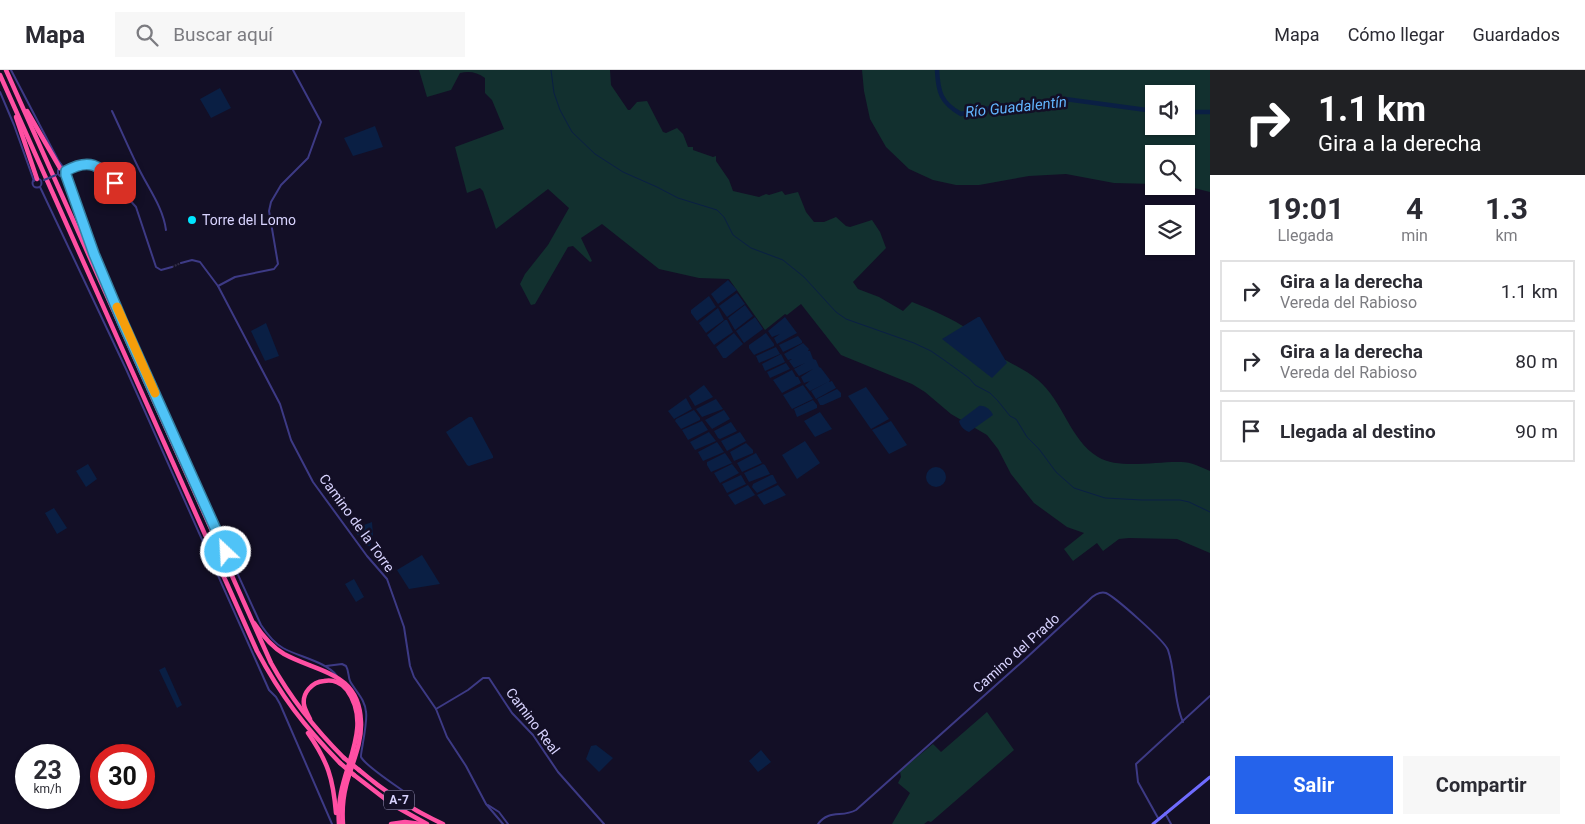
<!DOCTYPE html>
<html lang="es">
<meta charset="utf-8">
<style>
:root{--surface:#fff;--page:#f7f7f7;--text:#2b2b33;--muted:#7c7c81;--line:#e1e1e2;--accent:#2563eb}
body{margin:0;font-family:Roboto,sans-serif;background:var(--page);color:var(--text);height:100vh;display:flex;flex-direction:column;font-size:19px;white-space:nowrap}
*{box-sizing:border-box;margin:0}
p{font-size:16px;color:var(--muted)}
.icon{flex:none;width:28px;height:28px;fill:none;stroke:currentColor;stroke-width:2;stroke-linecap:round;stroke-linejoin:round}
.map{position:relative;flex:1;overflow:hidden}
.sheet{display:flex;flex-direction:column;background:var(--surface);width:375px}
.sheet>*{flex:none}
.hud{background:#202124;color:#fff;overflow:hidden}
.fabs{position:absolute;left:1145px;top:15px;display:grid;gap:10px}
.fabs a{display:grid;place-items:center;width:50px;height:50px;border-radius:0px;background:var(--surface);box-shadow:0 1px 4px #0004;font-size:25px}
.speed{position:absolute;left:15px;top:674px;display:flex;gap:10px;font-size:25px;font-weight:700;text-align:center}
.speed>*{display:grid;place-content:center;width:65px;height:65px;border-radius:50%;background:var(--surface);box-shadow:0 1px 4px #0004;line-height:1}
.speed small{font-size:12px;font-weight:400}
.speed .limit{border:8px solid #d22;background:#fff;color:#111}
.pin{position:absolute;display:grid;place-items:center;width:42px;height:42px;color:#fff;margin:-21px;border-radius:10px;box-shadow:0 2px 8px #0006}
.me{position:absolute;width:55px;margin:-28px;rotate:335deg;stroke-linejoin:round;filter:drop-shadow(0 0 4px #0008)}
.turn{display:flex;align-items:center;gap:18px;height:105px;padding:0 25px;font-size:22px}
.turn .icon{width:65px;height:65px;stroke-width:2.5}
.turn b{display:block;font-size:35px;line-height:42px}
.eta{display:flex;justify-content:space-evenly;align-items:center;height:85px;text-align:center}
.eta b{font-size:30px;font-weight:700;line-height:35px}
.action{display:flex;gap:10px;margin-top:auto;padding:10px 25px}
.action a{flex:1;height:58px;border-radius:0px;background:var(--accent);color:#fff;font-size:20px;font-weight:700;line-height:58px;text-align:center}
.action a+a{background:var(--page);color:var(--text)}
ul{padding:0;list-style:none}
li{display:flex;align-items:center;gap:15px;height:62px;margin:0 10px 8px;padding:0 15px;border:2px solid var(--line);border-radius:0px}
li div{flex:1}
li b{display:block;font-size:19px}
li em{font-style:normal}
header{display:flex;align-items:center;gap:30px;box-sizing:border-box;height:70px;padding:0 25px;background:var(--surface);border-bottom:1px solid var(--line)}
header strong{font-size:24px}
nav{display:flex;gap:28px;margin-inline-start:auto;font-size:18px}
.search{width:350px;height:45px;background:var(--page);display:flex;align-items:center;gap:12px;box-sizing:border-box;padding:0 18px;border-radius:0px;color:var(--muted);font-size:19px}
main{display:flex;flex:1;min-height:0}
.map>svg:first-child{display:block}
.green{fill:#12302f;fill-rule:evenodd}
.water{fill:#0a1f44}
.lines{fill:none;stroke-linecap:round;stroke-linejoin:round}
.stream{stroke:#0a1f44;stroke-width:1}
.river{stroke:#0a1f44;stroke-width:4.5}
.street-tunnel{stroke:#312d47;stroke-width:2;stroke-dasharray:2 1;stroke-linecap:butt}
.street{stroke:#3d3a85;stroke-width:2}
.secondary{stroke:#6f6bff;stroke-width:3}
.highway{stroke:#ff4fa3;stroke-width:4.5}
.street-bridge{stroke:#3d3a85;stroke-width:2}
.highway-bridge{stroke:#ff4fa3;stroke-width:4.5}
.route-casing{stroke:#337fa1;stroke-width:12}
.route{stroke:#4fc3f7;stroke-width:9}
.slow{stroke:#f59e0b;stroke-width:9}
.poi-dot{fill:#00e5ff;stroke:#130f26;stroke-width:2}
.labels{text-anchor:middle;dominant-baseline:central;stroke-width:5;stroke-linejoin:round;paint-order:stroke}
.shield{fill:#130f26;stroke:#9e99be;stroke-width:1}
.shield-label{font-size:12px;font-weight:bold;fill:#d9d4ff}
.poi-label{font-size:14px;fill:#d9d4ff;stroke:#130f26;text-anchor:start}
.street-label{font-size:14px;fill:#d9d4ff;stroke:#130f26}
.water-label{font-size:15px;font-style:italic;fill:#62b6ff;stroke:#130f26}
</style>
<header>
<strong>Mapa</strong>
<div class="search"><svg class="icon" aria-label="search" viewBox="0 0 24 24"><circle cx="10" cy="10" r="6"/><path d="M15 15l6 6"/></svg>Buscar aquí</div>
<nav><a>Mapa</a><a>Cómo llegar</a><a>Guardados</a></nav>
</header>
<main>
<div class="map">
<svg width="1210" height="754" viewBox="0 0 1210 754">
<rect width="100%" height="100%" fill="#130f26"/>
<g class="green">
<path d="M419,0H610L611,15L628,40H630L637,32L647,31L663,62L666,63L677,58L683,64L688,77H693V80L713,87L716,86V91L729,110L733,121L759,127L766,124L769,125L782,121L785,125L798,122L806,142L814,152H824L836,147L846,156L850,157L872,150L880,162L886,178L853,212L858,219L879,227L903,241L912,232C932,240 952,248 970,261C979,268 986,277 995,284C1009,293 1025,299 1038,310C1063,331 1070,370 1098,387C1120,400 1157,391 1181,392C1191,392 1201,397 1210,401V483L1177,469L1129,468L1119,469L1103,481L1097,473L1073,491L1064,479L1084,463L1067,457L1034,433L1011,404L998,379L987,365L951,344L925,322L912,314L841,285L801,234L787,245L785,244L765,260L729,209L699,208L659,199L602,154L581,168L592,191L590,192L573,176L568,177L535,234L531,235L520,214L525,204L548,175L569,138L548,119L496,159L483,121L480,118L467,123L455,77L504,59L492,30L485,23V8C477,2 469,1 460,3L451,20L427,27Z"/>
<path d="M862,0H1210V122L1186,116V84H1154V114L1114,113L1066,104L1029,106L979,115H956L933,110L909,99L886,77L870,49L864,21ZM1154,24H1186V56H1154Z"/>
<path d="M987,642L1014,680L931,752L928,751L924,754H892L910,723L898,713L901,707L900,701L933,674L941,682Z"/>
</g>
<g class="water">
<path d="M220,18L231,38L211,48L200,29Z"/>
<path d="M375,56L383,77L353,86L344,68Z"/>
<path d="M728,210L737,220L718,234L711,224Z"/>
<path d="M737,223L745,234L727,247L719,236Z"/>
<path d="M709,226L716,237L697,251L691,243V240Z"/>
<path d="M745,235L753,246L735,260L728,248Z"/>
<path d="M718,238L724,250L706,263L699,253Z"/>
<path d="M755,247L763,259L744,273L736,261Z"/>
<path d="M785,247L797,263L777,274L774,268L780,264L772,267L768,261Z"/>
<path d="M978,247H980L1007,293L992,308L942,269Z"/>
<path d="M725,250H727L733,262L714,275L707,265Z"/>
<path d="M266,253L279,286L265,291L251,261Z"/>
<path d="M734,263L743,274L726,288H723L716,277Z"/>
<path d="M766,263L774,274V276L754,285L749,278V275Z"/>
<path d="M798,266L802,271V273L783,282L779,275Z"/>
<path d="M803,273L809,279L808,281H810L813,289L816,290L819,297L821,298L830,310L829,312L832,311L836,318L816,329L811,321L828,312L810,321L805,315L810,311L804,313L801,307L813,299L799,306L794,299L805,293L794,298L789,291L792,289L788,290L784,284Z"/>
<path d="M776,277L780,284L759,293L756,286Z"/>
<path d="M781,284L785,292L765,301L762,294Z"/>
<path d="M786,293L790,299L770,308L767,302Z"/>
<path d="M792,300L796,307H798L801,313L782,323L773,310Z"/>
<path d="M704,315L713,327L695,336L689,326Z"/>
<path d="M803,315L813,329L792,339L783,325Z"/>
<path d="M866,317L889,349L871,359L848,326Z"/>
<path d="M837,319L841,323V327L823,335H820L817,329Z"/>
<path d="M686,328L692,339L674,349L668,341Z"/>
<path d="M716,329L723,339L702,347L696,339Z"/>
<path d="M813,330L817,335V338L797,347L794,339Z"/>
<path d="M979,336C985,335 991,340 993,345L969,362C964,360 960,356 959,351Z"/>
<path d="M694,340L700,348V350L681,359L675,351L676,349Z"/>
<path d="M724,340L730,349L712,359L705,350Z"/>
<path d="M820,342L832,359L815,367L804,351Z"/>
<path d="M469,347H472L493,386V388L469,396L467,395L446,362Z"/>
<path d="M702,351L708,360L688,370L682,360Z"/>
<path d="M891,351L907,375L889,384L872,360Z"/>
<path d="M731,352L737,361L720,369L718,368L714,361Z"/>
<path d="M709,362L716,371L695,380L690,372Z"/>
<path d="M740,362L746,371L727,381L721,371Z"/>
<path d="M805,371L820,393L797,409L782,385Z"/>
<path d="M717,372L724,382L703,391L698,382Z"/>
<path d="M746,373L753,380V383L734,391L730,382Z"/>
<path d="M725,383L732,393L711,402L707,395V392Z"/>
<path d="M756,383L762,393L742,402L737,393Z"/>
<path d="M88,394L97,409L86,417L76,401Z"/>
<path d="M732,394L739,403L720,413L714,403Z"/>
<path d="M763,394L765,395L770,404L749,412L744,403Z"/>
<circle cx="936" cy="407" r="10"/>
<path d="M741,405L746,414L727,423L722,414Z"/>
<path d="M771,405H773L777,413L757,423L752,417L753,414Z"/>
<path d="M748,415L755,425L735,435L728,425Z"/>
<path d="M778,415L786,425L764,435L757,425Z"/>
<path d="M54,438L67,458L57,464L45,443Z"/>
<path d="M372,452L373,465L370,476H366L353,459Z"/>
<path d="M422,485L440,514L409,519L397,500Z"/>
<path d="M354,509L364,527L356,532L345,514Z"/>
<path d="M165,597L182,635L177,638L159,600Z"/>
<path d="M596,675L613,688L599,702L586,689L591,676Z"/>
<path d="M761,680L771,692L758,702L749,691Z"/>
</g>
<g class="lines">
<path class="stream" d="M551,0L554,23L560,40L572,62L595,84L623,102L657,117L678,128L717,140L724,147L733,165L751,178L783,190L804,207L836,242L846,249L914,273L931,281L944,290L969,308L975,315L990,323L998,331L1010,346L1016,349L1027,367L1039,379L1056,402L1074,418L1105,428L1142,430H1180L1189,432L1210,442"/>
<g class="river">
<path d="M937,0C938,22 941,33 961,44L995,37L1048,33L1065,29L1154,41"/>
<path d="M1186,42H1210"/>
</g>
<path class="street-tunnel" d="M172,197L181,193"/>
<g class="street">
<path d="M11,0L58,90L66,101L64,106H60L58,104V100L64,98"/>
<path d="M0,22L14,55L34,111"/>
<path d="M112,41C121,60 129,79 138,97C148,118 163,137 166,160"/>
<path d="M66,101L74,97L90,94L104,101L136,137L156,197L161,200L172,197"/>
<path d="M66,105L94,183L123,253L261,555C267,564 274,573 283,578C299,587 327,592 337,606"/>
<circle cx="37" cy="113" r="4.5"/>
<path d="M40,117L126,299L269,620L276,627L280,634L332,754"/>
<path d="M181,193L192,190L200,192L218,216L280,334L291,370L313,412L367,486L387,509L404,557L410,596L414,607L436,639L447,667L466,696L486,734L503,754"/>
<path d="M218,216L235,207L274,199L278,194L269,141L271,132L281,115L308,88L321,52L293,0"/>
<path d="M326,596L342,594L346,596C349,601 348,606 350,611C356,622 365,629 366,642C368,652 360,685 361,687C365,696 400,718 410,726"/>
<path d="M436,639L468,620L483,608H489L512,643L533,665L558,702L604,754"/>
<path d="M488,735L499,742L508,754"/>
<path d="M1165,743L1171,754"/>
<path d="M1158,748L1138,712L1136,694L1210,626"/>
<path d="M818,754C829,739 842,748 856,740L1023,591L1089,530C1093,526 1099,521 1106,523C1115,527 1165,571 1168,580C1176,603 1173,630 1183,652"/>
</g>
<path class="secondary" d="M1153,754L1210,707"/>
<g class="highway">
<path d="M6,0L271,593C291,629 315,659 344,688"/>
<path d="M0,5L257,581C281,626 304,656 340,693"/>
<path d="M27,41L60,98"/>
<path d="M16,47L37,109"/>
<path d="M254,553C262,565 272,577 284,584C319,603 359,602 361,652C362,675 351,695 346,716C343,728 342,741 343,754"/>
<path d="M310,649C308,645 305,640 304,635C302,623 312,612 324,611C333,609 342,613 347,620C371,653 347,690 341,723C339,734 338,744 339,754"/>
<path d="M308,663C328,692 333,708 336,743"/>
<path d="M359,700C385,722 412,740 443,754"/>
<path d="M354,705L393,735L427,754"/>
<path d="M391,754L405,752L421,754"/>
</g>
<path class="street-bridge" d="M44,110L56,105"/>
<g class="highway-bridge">
<path d="M344,688L359,700"/>
<path d="M340,693L354,705"/>
</g>
</g>
<g class="lines">
<defs>
<path id="route" d="M115,113C100,95 89,88 66,101V105L94,184L123,253L226,482"/>
</defs>
<use href="#route" class="route-casing"/>
<use href="#route" class="route"/>
<path class="slow" d="M117,237L155,323"/>
</g>
<circle class="poi-dot" cx="192" cy="150" r="5"/>
<g class="labels">
<rect class="shield" x="384" y="720.5" width="30" height="19" rx="4"/>
<g class="shield-label">
<text x="399" y="730">A-7</text>
</g>
<g class="poi-label">
<text x="202" y="150">Torre del Lomo</text>
</g>
<g class="street-label">
<text transform="translate(357 453) rotate(54)">Camino de la Torre</text>
<text transform="translate(1016 583) rotate(-42)">Camino del Prado</text>
<text transform="translate(533 651) rotate(53)">Camino Real</text>
</g>
<g class="water-label">
<text transform="translate(1016 37) rotate(-6)">Río Guadalentín</text>
</g>
</g>
</svg>
<div class="fabs">
<a><svg class="icon" aria-label="sound" viewBox="0 0 24 24"><path d="M4 9h4l5-4v14l-5-4H4zM17 9q2 3 0 6"/></svg></a>
<a><svg class="icon" aria-label="search" viewBox="0 0 24 24"><circle cx="10" cy="10" r="6"/><path d="M15 15l6 6"/></svg></a>
<a><svg class="icon" aria-label="layers" viewBox="0 0 24 24"><path d="M12 4l9 5-9 5-9-5zM3 14l9 5 9-5"/></svg></a>
</div>
<div class="speed"><div>23<small>km/h</small></div><div class="limit">30</div></div>
<div class="pin" style="left:115px;top:113px;background:#d93025"><svg class="icon" aria-label="arrive" viewBox="0 0 24 24"><path d="M6 21V4h12l-3 4 3 4H6"/></svg></div>
<svg class="me" style="left:226px;top:482px" viewBox="-20 -20 40 40"><circle r="17" fill="#4fc3f7" stroke="#fff" stroke-width="3"/><path d="M0-11L8 9 0 5-8 9z" fill="#fff"/></svg>
</div>
<section class="sheet">
<div class="hud">
<div class="turn"><svg class="icon" aria-label="right" viewBox="0 0 24 24"><path d="M7 20v-9h11M14 6l5 5-5 5"/></svg><div><b>1.1 km</b>Gira a la derecha</div></div>
</div>
<div class="eta">
<div><b>19:01</b><p>Llegada</p></div>
<div><b>4</b><p>min</p></div>
<div><b>1.3</b><p>km</p></div>
</div>
<ul>
<li><svg class="icon" aria-label="right" viewBox="0 0 24 24"><path d="M7 20v-9h11M14 6l5 5-5 5"/></svg><div><b>Gira a la derecha</b><p>Vereda del Rabioso</p></div><em>1.1 km</em></li>
<li><svg class="icon" aria-label="right" viewBox="0 0 24 24"><path d="M7 20v-9h11M14 6l5 5-5 5"/></svg><div><b>Gira a la derecha</b><p>Vereda del Rabioso</p></div><em>80 m</em></li>
<li><svg class="icon" aria-label="arrive" viewBox="0 0 24 24"><path d="M6 21V4h12l-3 4 3 4H6"/></svg><div><b>Llegada al destino</b></div><em>90 m</em></li>
</ul>
<div class="action"><a>Salir</a><a>Compartir</a></div>
</section>
</main>
